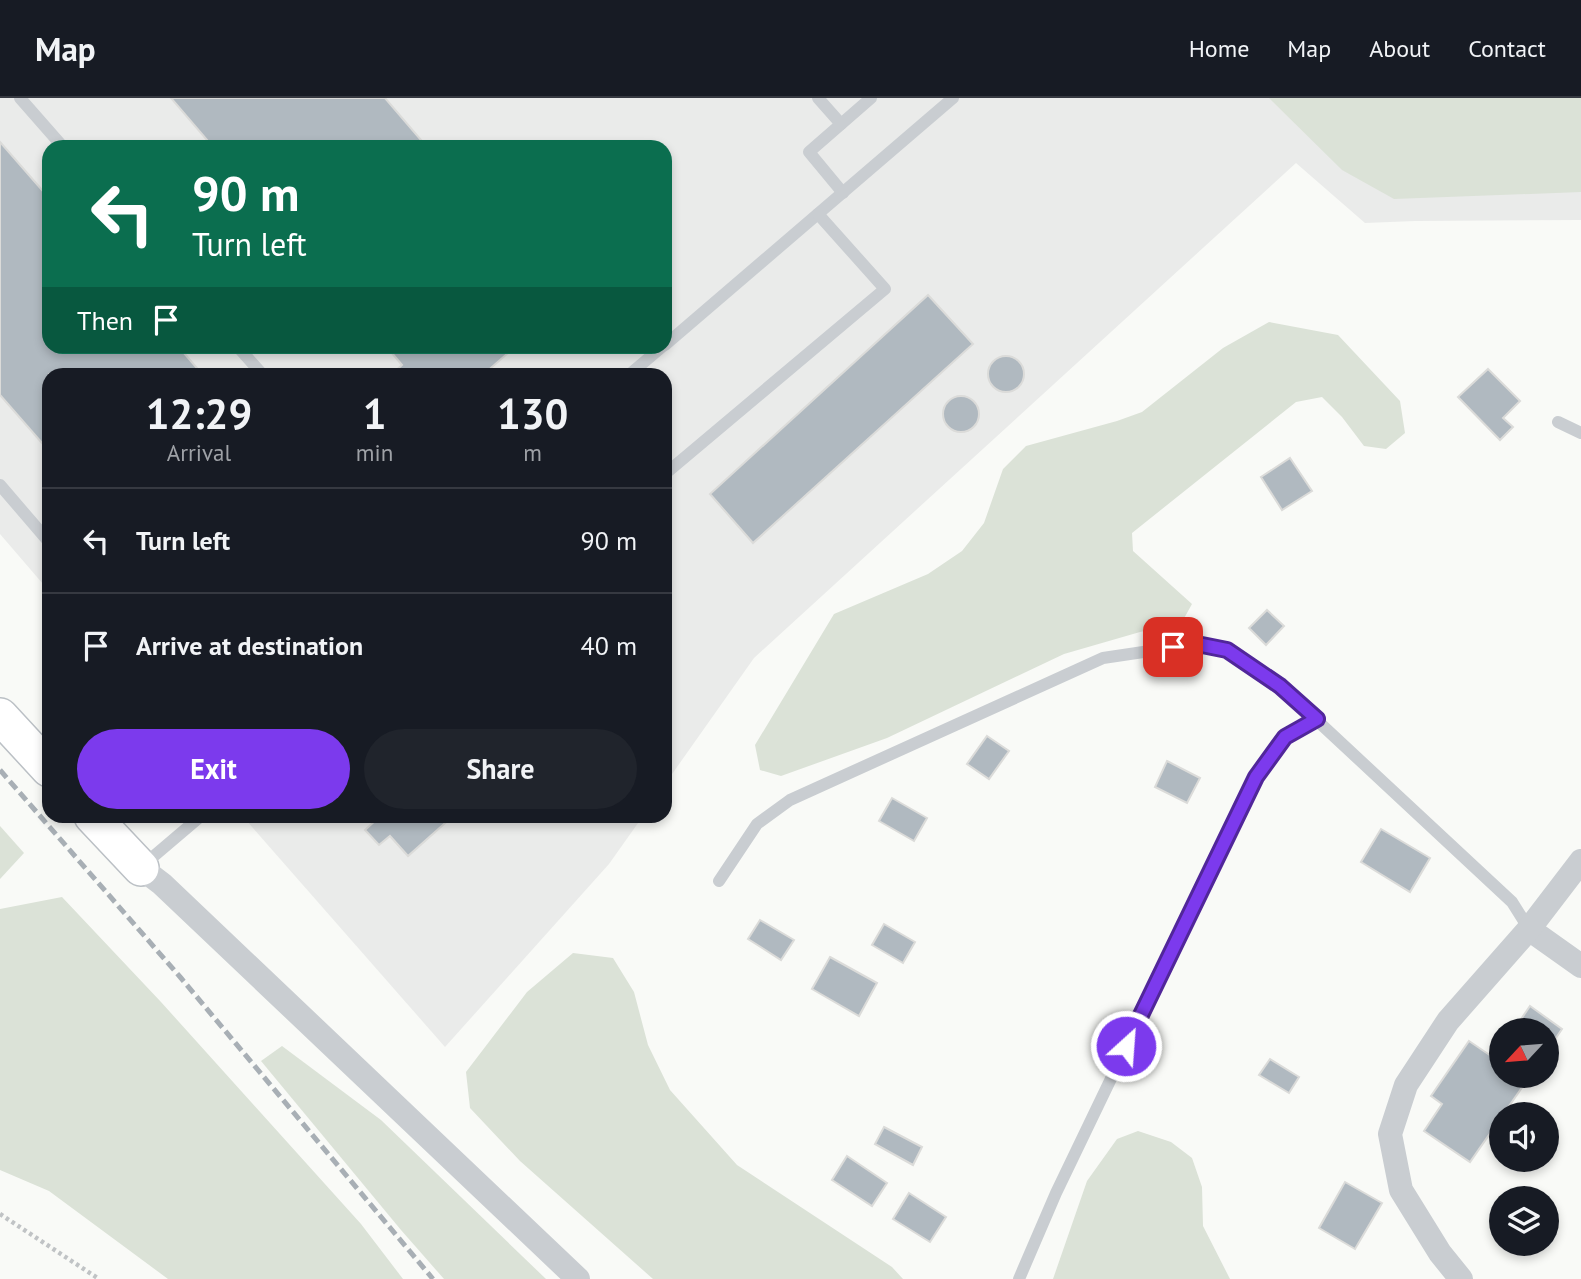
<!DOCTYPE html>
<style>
:root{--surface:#171b24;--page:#20242c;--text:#f1f3f6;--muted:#9ea1a6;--line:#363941;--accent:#7c3aed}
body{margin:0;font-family:"PT Sans",sans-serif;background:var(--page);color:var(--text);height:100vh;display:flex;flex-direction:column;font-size:26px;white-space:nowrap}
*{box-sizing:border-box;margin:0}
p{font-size:23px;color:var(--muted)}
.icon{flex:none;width:38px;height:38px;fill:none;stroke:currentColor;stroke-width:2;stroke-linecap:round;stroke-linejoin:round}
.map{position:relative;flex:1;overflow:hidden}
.side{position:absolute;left:42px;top:270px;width:630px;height:455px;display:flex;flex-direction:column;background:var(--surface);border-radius:21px;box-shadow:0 4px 10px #0003}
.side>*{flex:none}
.banner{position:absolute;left:42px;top:42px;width:630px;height:214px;border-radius:21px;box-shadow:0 4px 10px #0003;background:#0b6e4f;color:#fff;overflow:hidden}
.needle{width:46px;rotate:244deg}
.tools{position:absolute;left:1489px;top:920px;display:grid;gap:14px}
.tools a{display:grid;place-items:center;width:70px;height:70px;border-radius:50%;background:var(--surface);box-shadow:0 4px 10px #0003;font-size:35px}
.pin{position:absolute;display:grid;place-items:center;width:60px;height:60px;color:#fff;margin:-30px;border-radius:14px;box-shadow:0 4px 10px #0006}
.me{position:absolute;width:77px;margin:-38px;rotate:26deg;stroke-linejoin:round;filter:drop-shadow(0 0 5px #0008)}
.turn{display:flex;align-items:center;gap:24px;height:147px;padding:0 35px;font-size:32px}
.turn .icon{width:91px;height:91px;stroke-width:2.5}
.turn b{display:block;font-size:49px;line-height:60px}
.then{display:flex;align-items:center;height:66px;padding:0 35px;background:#0003;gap:14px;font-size:26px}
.eta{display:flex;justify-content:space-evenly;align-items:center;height:119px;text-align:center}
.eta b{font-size:42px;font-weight:800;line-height:49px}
.button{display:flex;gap:14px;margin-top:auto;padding:14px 35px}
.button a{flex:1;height:80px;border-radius:42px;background:var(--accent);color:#fff;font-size:28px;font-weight:800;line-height:80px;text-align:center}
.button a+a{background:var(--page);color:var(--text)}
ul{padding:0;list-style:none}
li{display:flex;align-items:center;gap:21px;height:105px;padding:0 35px;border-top:2px solid var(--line)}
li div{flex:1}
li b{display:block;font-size:26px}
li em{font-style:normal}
header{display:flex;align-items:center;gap:42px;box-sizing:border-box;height:98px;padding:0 35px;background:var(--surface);border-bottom:2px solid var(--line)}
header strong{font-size:33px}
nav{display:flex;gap:38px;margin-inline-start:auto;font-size:24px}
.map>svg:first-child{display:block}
.built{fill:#eaebea;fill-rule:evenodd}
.green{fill:#dbe2d7}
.building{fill:#b0b9c0;stroke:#dbdbd9;stroke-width:2}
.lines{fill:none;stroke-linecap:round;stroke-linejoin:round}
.secondary-casing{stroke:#bbc0c5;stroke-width:38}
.path{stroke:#c0c3c5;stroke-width:4.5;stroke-dasharray:3.5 3.5;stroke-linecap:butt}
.lane{stroke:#c9cdd1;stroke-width:12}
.street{stroke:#c9cdd1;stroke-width:24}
.secondary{stroke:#fff;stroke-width:35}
.rail{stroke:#a8afb5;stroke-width:5;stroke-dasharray:10 5;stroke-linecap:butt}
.route-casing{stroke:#51269a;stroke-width:18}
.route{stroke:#7c3aed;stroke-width:12}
</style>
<header>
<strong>Map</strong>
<nav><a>Home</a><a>Map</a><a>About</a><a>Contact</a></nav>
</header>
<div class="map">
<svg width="1581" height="1181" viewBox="0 0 1581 1181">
<rect width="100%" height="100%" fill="#f9faf7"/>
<g class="built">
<path d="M0,0H1581V122L1415,123L1365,125L1296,65L754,560L665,686V276H49V493L0,436ZM49,49H665V248H49Z"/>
<path d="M252,718H643L609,766L445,949L246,722Z"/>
</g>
<g class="green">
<path d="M1269,0H1581V94L1394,101L1342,72Z"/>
<path d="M1269,224L1338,237L1400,303L1405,335L1386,351L1364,348L1342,319L1322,299L1296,304L1132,435L1133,453L1192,506L1182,524L1140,534L1064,556L887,640L781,678L760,672L755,647L834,516L928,476L962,453L984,425L1003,371L1026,348L1117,323L1142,314L1223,250Z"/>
<path d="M0,728L24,755L0,781Z"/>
<path d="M62,799L161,904L361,1126L403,1181H168L49,1093L0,1072V811Z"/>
<path d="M573,855L613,860L634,894L648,947L670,992L737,1067L892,1169L903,1181H653L520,1063L470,1010L466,974L527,894Z"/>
<path d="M282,948L381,1022L546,1181H444L401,1132L261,963Z"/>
<path d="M1138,1033L1171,1044L1192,1060L1202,1089L1203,1128L1230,1181H1053L1087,1083L1117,1041Z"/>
</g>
<g class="building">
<path d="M171,0H385L427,49H213Z"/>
<path d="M0,44L49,100V248H178L202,276H49V353L0,297Z"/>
<path d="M928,197L973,246L753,445L710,396Z"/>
<path d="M386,248H516L484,276H392L402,267Z"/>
<circle cx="1006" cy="276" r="18"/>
<path d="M1488,271L1520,303L1503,320L1513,329L1500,342L1458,299Z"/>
<circle cx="961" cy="316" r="18"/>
<path d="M1290,360L1312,393L1282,412L1261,379Z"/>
<path d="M1267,512L1284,528L1266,547L1249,530Z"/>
<path d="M987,638L1009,653L989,681L967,666Z"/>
<path d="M1167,663L1200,680L1187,705L1155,689Z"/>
<path d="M892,700L927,720L914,743L879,723Z"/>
<path d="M372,718H453L408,758L390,738L379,747L365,732L376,722Z"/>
<path d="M1381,731L1430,760L1410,794L1361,764Z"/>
<path d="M760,822L794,842L781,862L748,841Z"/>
<path d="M884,826L915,844L903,865L872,847Z"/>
<path d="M830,859L877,885L859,918L812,891Z"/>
<path d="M1530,908L1562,931L1547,953V933H1513Z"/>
<path d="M1469,943L1494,960L1502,949V978H1530L1470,1064L1424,1033L1442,1006L1431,998Z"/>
<path d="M1270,961L1299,979L1289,995L1259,977Z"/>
<path d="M884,1029L922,1049L913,1067L875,1046Z"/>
<path d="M847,1058L887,1085L872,1108L832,1082Z"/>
<path d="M1345,1084L1382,1105L1355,1151L1319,1130Z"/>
<path d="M909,1095L946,1119L930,1144L893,1121Z"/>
</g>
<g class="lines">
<defs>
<g id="secondary">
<path d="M0,618L49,671"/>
<path d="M92,718L141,770"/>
</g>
</defs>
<use href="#secondary" class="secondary-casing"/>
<path class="path" d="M0,1116L99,1181"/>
<g class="lane">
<path d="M20,0L63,49"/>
<path d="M818,0L841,26"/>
<path d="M843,95L809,54L871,0"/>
<path d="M665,247L953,0"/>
<path d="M237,248L262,276"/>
<path d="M630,276L663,248"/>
<path d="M1558,324L1581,335"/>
<path d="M665,376L885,191L818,116"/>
<path d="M0,387L49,444"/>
<path d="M141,769L201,718"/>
<path d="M719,783L757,726L790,702L1103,560L1197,546L1227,552L1280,588L1512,804L1529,831"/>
<path d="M1019,1181L1056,1095L1256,679L1285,639L1317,621"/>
</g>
<g class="street">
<path d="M141,770L162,786L578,1181"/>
<path d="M1529,831L1581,868"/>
<path d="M1461,1181L1440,1155L1401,1092L1390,1036L1406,987L1448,923L1529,831L1581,763"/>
</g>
<use href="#secondary" class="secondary"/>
<path class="rail" d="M0,672L181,880L433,1181"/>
</g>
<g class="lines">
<defs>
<path id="route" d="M1126,948L1256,679L1285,639L1317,621L1280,588L1227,552L1197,546L1173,549"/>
</defs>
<use href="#route" class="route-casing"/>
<use href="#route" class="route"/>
</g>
</svg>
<div class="tools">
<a><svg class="needle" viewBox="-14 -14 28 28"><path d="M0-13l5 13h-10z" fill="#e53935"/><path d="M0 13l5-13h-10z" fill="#9ea1a6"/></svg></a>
<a><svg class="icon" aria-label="sound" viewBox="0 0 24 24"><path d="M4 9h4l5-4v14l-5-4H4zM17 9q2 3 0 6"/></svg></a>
<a><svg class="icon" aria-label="layers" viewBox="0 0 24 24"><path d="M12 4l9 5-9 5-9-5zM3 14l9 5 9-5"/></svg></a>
</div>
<div class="pin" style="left:1173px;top:549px;background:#d93025"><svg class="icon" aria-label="arrive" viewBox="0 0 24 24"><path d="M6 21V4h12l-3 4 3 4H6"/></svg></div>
<svg class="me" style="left:1126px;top:948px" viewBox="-20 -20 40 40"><circle r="17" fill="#7c3aed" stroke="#fff" stroke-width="3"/><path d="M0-11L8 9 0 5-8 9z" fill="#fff"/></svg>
<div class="banner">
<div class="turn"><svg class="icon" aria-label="left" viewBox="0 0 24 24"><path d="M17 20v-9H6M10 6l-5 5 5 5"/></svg><div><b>90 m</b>Turn left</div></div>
<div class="then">Then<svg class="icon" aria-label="arrive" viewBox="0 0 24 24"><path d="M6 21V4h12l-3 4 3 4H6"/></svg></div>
</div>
<section class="side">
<div class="eta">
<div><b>12:29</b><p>Arrival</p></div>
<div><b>1</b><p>min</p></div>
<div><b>130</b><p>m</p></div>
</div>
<ul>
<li><svg class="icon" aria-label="left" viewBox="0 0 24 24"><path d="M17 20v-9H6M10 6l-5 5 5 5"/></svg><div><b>Turn left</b></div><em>90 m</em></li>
<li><svg class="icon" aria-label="arrive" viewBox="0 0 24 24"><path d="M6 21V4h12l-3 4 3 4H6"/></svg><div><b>Arrive at destination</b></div><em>40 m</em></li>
</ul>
<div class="button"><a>Exit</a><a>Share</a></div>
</section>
</div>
